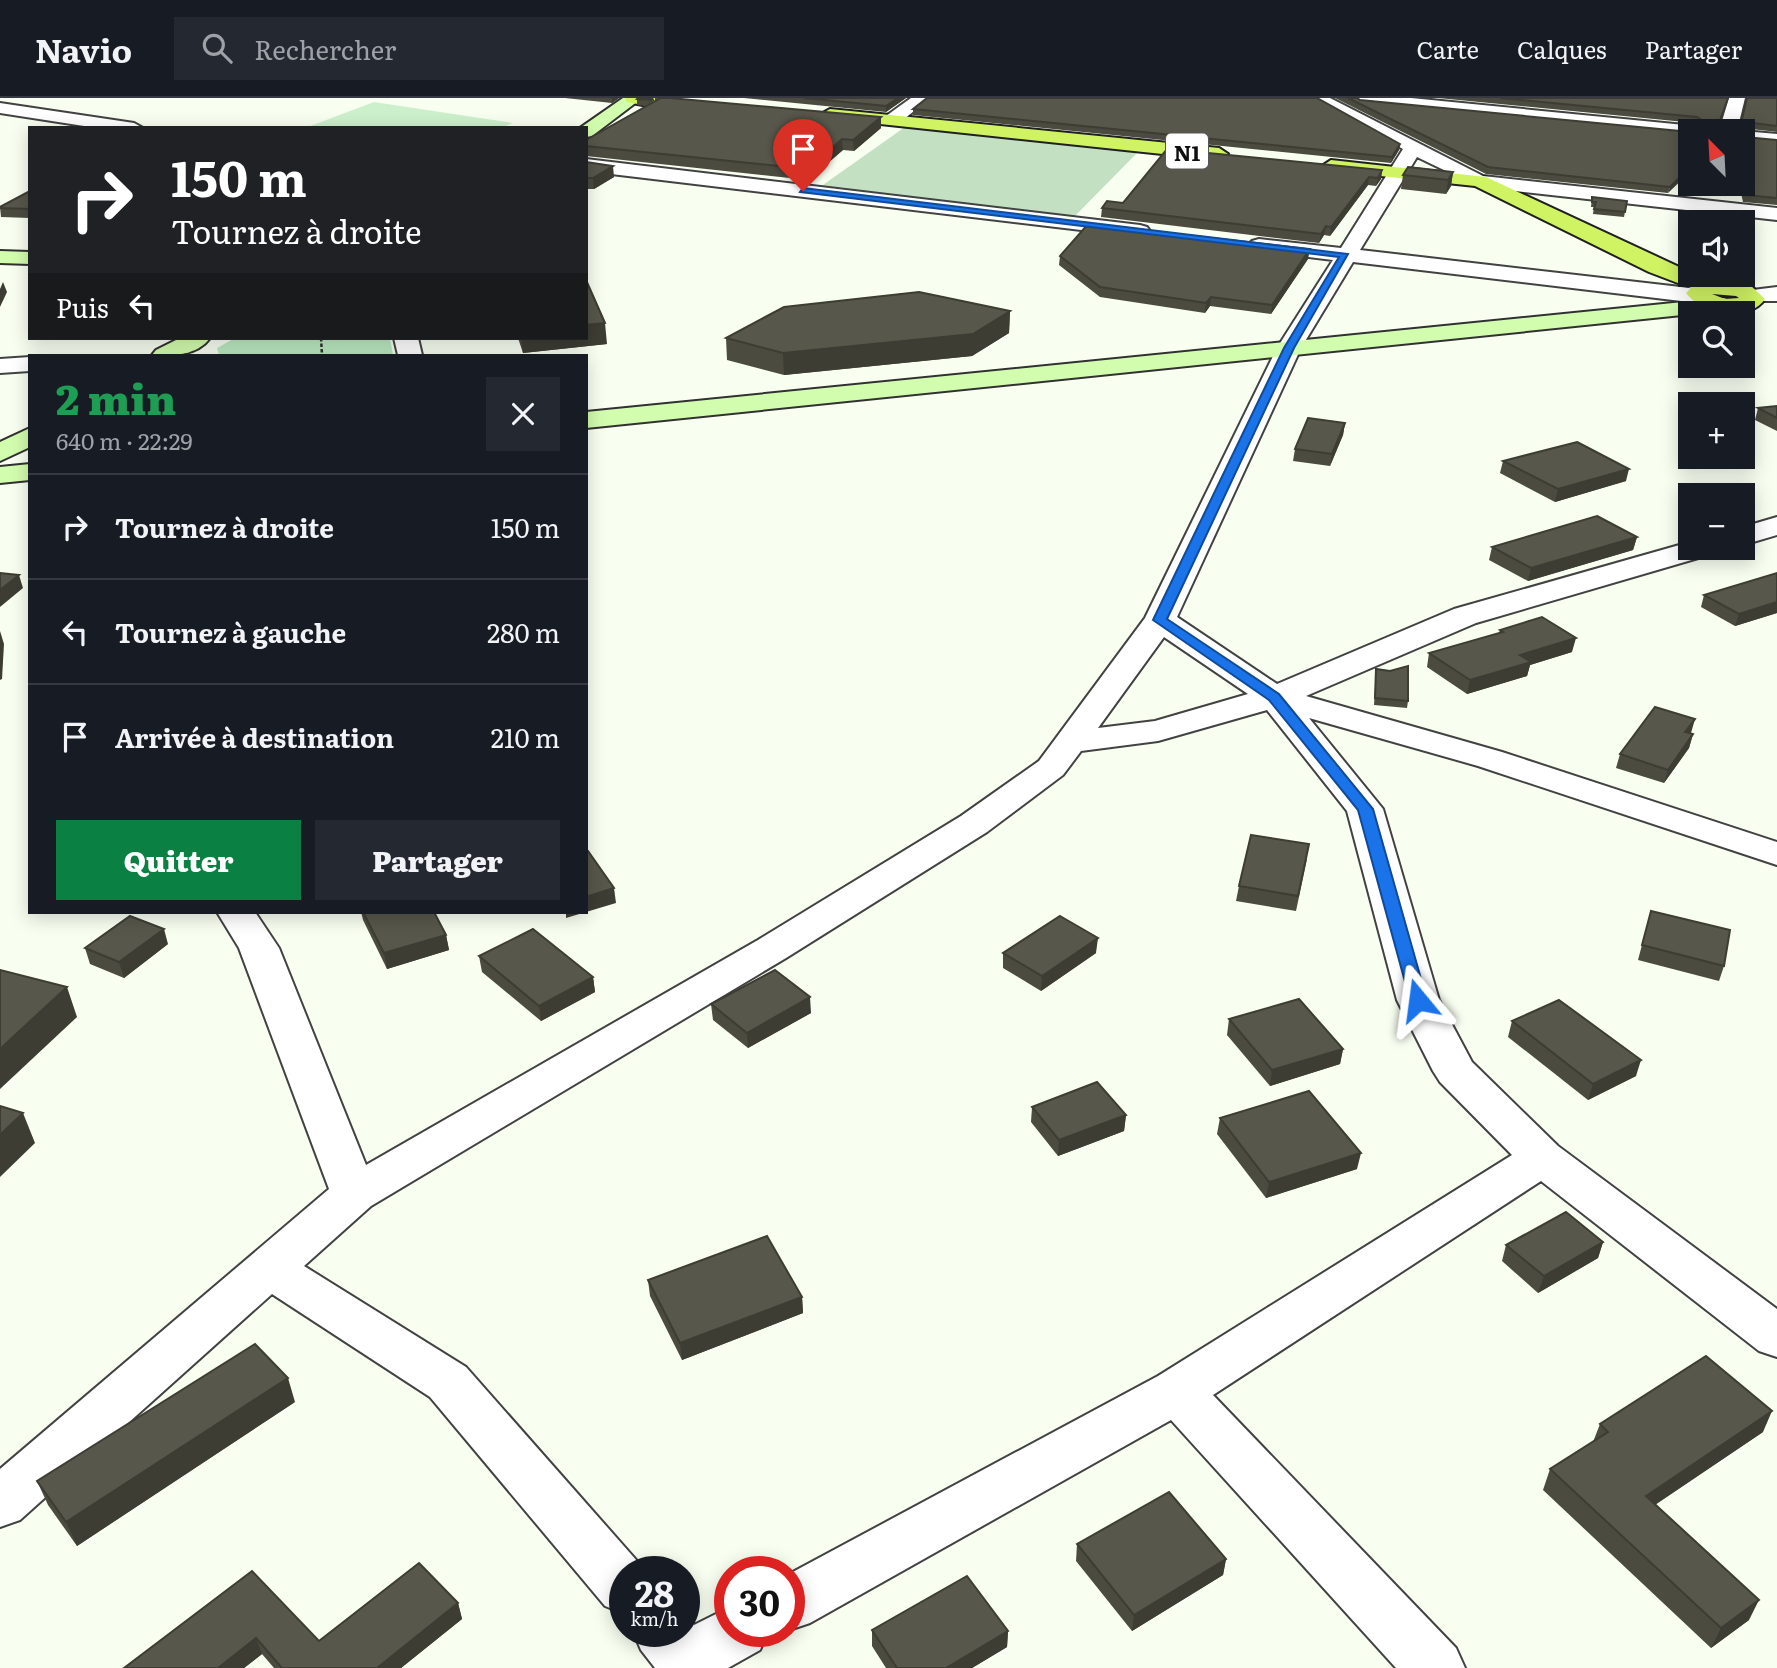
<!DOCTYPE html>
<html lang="fr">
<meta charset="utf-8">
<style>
:root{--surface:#171b24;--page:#242831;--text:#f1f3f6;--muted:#9ea1a6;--line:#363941;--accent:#0b8043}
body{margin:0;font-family:Literata,serif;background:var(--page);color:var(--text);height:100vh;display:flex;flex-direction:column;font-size:26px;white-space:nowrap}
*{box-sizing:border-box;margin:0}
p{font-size:23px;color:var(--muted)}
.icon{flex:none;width:38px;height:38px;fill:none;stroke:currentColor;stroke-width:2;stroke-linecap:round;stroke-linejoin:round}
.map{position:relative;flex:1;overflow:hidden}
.sheet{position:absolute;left:28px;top:256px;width:560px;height:560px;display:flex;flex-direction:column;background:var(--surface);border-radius:0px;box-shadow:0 4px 18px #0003}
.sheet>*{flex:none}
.top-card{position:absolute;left:28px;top:28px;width:560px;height:214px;border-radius:0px;box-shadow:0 4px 18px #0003;background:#202124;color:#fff;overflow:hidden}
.needle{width:46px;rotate:336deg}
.tools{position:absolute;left:1678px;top:21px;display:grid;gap:14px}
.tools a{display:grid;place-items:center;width:77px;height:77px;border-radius:0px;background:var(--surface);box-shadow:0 4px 18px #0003;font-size:35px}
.speed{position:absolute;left:609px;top:1458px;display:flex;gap:14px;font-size:35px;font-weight:700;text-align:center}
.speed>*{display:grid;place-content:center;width:91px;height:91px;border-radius:50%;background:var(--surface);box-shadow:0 4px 18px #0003;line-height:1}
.speed small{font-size:18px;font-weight:400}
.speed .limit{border:10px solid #d22;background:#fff;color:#111}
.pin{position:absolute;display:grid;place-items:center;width:60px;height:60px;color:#fff;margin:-72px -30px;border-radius:50% 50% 50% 0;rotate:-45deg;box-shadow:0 0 7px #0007}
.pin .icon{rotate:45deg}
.me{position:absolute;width:77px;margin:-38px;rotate:344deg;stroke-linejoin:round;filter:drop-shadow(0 0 5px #0008)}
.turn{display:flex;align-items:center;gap:24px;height:147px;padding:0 28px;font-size:32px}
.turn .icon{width:91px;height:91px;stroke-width:2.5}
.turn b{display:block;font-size:49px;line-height:60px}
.then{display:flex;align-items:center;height:66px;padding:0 28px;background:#0003;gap:14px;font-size:26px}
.round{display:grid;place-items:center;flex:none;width:74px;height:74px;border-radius:0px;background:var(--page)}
.overview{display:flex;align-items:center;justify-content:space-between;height:119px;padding:0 28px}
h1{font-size:42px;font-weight:800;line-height:52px;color:#1e9e55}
.action{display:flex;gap:14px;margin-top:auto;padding:14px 28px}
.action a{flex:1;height:80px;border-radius:0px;background:var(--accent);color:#fff;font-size:28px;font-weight:800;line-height:80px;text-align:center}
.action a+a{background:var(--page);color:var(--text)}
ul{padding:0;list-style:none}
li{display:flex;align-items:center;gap:21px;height:105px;padding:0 28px;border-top:2px solid var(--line)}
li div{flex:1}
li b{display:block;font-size:26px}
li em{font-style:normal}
header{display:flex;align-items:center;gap:42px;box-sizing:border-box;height:98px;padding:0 35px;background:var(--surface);border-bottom:2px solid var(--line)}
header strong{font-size:33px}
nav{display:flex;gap:38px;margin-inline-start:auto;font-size:24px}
.search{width:490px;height:63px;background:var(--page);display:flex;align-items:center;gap:18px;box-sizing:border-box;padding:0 24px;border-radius:0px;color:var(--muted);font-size:26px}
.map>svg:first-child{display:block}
.green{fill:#bbe9c0}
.cemetery{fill:#c3e1c2}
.pitch{fill:#cdf0cc}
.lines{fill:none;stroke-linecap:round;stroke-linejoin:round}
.minor-casing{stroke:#424242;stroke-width:4}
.secondary-casing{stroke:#313131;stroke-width:4}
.trunk-casing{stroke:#202020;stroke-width:4}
.path{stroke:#313131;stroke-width:2.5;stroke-dasharray:3.5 2;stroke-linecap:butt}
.minor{fill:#fff;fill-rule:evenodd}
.secondary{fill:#d3fdae;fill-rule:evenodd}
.trunk{fill:#d0f364;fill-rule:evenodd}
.wall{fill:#4b4b40}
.shaded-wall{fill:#3d3d34}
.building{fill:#57574b;stroke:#3d3d34;stroke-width:2}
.route{fill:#1a73e8;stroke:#114b97;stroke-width:2}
.labels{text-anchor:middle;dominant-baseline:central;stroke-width:7;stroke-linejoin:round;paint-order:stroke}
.shield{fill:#fff;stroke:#575757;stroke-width:2}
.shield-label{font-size:21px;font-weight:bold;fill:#0f0f0f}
</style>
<header>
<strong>Navio</strong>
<div class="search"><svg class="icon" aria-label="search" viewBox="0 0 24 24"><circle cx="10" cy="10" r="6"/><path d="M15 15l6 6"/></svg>Rechercher</div>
<nav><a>Carte</a><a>Calques</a><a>Partager</a></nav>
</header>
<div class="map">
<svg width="1777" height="1570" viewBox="0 0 1777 1570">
<rect width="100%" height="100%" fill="#f8fff1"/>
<path class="green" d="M235,240H390L393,257H219L217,250Z"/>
<path class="cemetery" d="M905,29L1138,54L1073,120L820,89Z"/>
<path class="pitch" d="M374,4L513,25L501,30H305Z"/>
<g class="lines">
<defs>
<g id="minor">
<path d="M911,0H930L898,26H886L883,22L886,18Z"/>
<path d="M1309,0H1330L1483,78L1777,110V122L1479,89L1417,59L1360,152L1698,191L1706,193L1709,198L1706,203L1698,205L1353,164L1301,250L1177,519L1277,586L1454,511L1690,444V450H1716L1712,456L1476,525L1306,598L1502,654L1777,744V767L1478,668L1309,620L1383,711L1439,902L1472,964L1558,1048L1777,1211V1259L1759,1253L1541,1083L1213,1297L1456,1550L1465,1570H1396L1171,1322L810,1525L789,1532V1476L1158,1278L1512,1057L1440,984L1433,973L1397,902L1347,713L1267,612L1158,643L1081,653L1063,677L987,734L786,860L371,1108L304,1168L466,1269L645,1472L646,1474H625V1516L605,1508L430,1299L272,1196L20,1422L0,1429V1371L329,1091L239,850L217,814H255L279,850L366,1067L758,842L961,718L1039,663L1145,520L1277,250L1333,162L1259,153L1252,151L1248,147L1252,143L1259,141L1341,150L1403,51ZM1164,539L1248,596L1155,623L1098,630Z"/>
<path d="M1351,0H1411L1695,28L1704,33H1690V38L1359,5Z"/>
<path d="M1729,0H1745L1737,33H1719Z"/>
<path d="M0,5L134,25L143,30H97L0,15Z"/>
<path d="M1740,33H1743L1777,36V46L1743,43V33Z"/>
<path d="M586,61L1140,127L1147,129L1150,133L1147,137L1140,139L586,73Z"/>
<path d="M1777,189V203H1744L1741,198L1744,193Z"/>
<path d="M394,240H418L422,257H398Z"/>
<path d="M30,259V273L0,275V261Z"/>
<path d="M1777,419V437L1743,447V429Z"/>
<path d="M730,1509V1533H768L760,1552L728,1570H655L641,1552L633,1533H684V1515L694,1527Z"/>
</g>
<g id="secondary">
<path d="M623,0H642L592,38L586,39V30H580Z"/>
<path d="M0,153L30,154V166L0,165Z"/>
<path d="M1723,200L1731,202L1734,207L1731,212L586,330V314Z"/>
<path d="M180,240H210C197,258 171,258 152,257L156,252Z"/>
<path d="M30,330V349L0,363V344Z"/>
<path d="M30,366V382L0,385V369Z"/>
</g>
<g id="trunk">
<path d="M625,0H676L674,4L648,8L627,4Z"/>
<path d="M830,11L1219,50L1228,56L1219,62L824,20L821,16Z"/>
<path d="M1331,62L1486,79L1690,174V177L1750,187L1765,201C1749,225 1701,216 1686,195L1691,190L1649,174L1475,88L1324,72L1322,68ZM1712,196L1736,198L1739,200L1725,201Z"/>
</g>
</defs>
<use href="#minor" class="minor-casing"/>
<use href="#secondary" class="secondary-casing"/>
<use href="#trunk" class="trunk-casing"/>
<path class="path" d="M321,240L322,257"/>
<use href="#minor" class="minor"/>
<use href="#secondary" class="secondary"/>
<use href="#trunk" class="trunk"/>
</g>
<g class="wall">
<path d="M565,0H619L612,5Z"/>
<path d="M652,0L653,4L655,3V0H670L881,19V30L854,53L843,52L808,82L586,58V42L647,8L637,7V1Z"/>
<path d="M744,0H906L886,14Z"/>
<path d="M1335,0H1357L1360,2L1690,34L1668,95L1486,76Z"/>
<path d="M1438,0H1728L1719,28L1740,29L1747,0H1777V34L1743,30L1742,31L1702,29L1695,25Z"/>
<path d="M913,11L1400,46L1399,52L1391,65L913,17Z"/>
<path d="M1744,39L1777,42V107L1743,104L1739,86H1743Z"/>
<path d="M586,64L614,79L594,91H586Z"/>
<path d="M1382,72L1381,81L1376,88L1368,87L1330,138L1324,137L1319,145L1101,119L1102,110L1123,105Z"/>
<path d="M1453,74L1451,88L1446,96L1401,91L1403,77Z"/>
<path d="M30,93V120L1,119L0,109Z"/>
<path d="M1592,99L1627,103L1624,119L1593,116L1594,109H1591Z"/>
<path d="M1060,158L1308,161L1271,216L1210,208L1205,215L1100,199L1059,167Z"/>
<path d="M1010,213L1009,235L972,258L784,277L727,262L726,240Z"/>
<path d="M518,240H586L607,246L523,255Z"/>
<path d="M1777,308V333L1755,322L1758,310Z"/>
<path d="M1345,325L1343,337L1330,368L1293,363L1295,351Z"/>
<path d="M1503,363L1626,383L1555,404L1500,375Z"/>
<path d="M1637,439L1633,452L1528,483L1489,462L1492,449Z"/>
<path d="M1777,475V515L1735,528L1701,509L1704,497Z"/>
<path d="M1500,532L1572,554L1530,567L1527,578L1467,596L1427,569L1429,555L1499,535Z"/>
<path d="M1376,571L1408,603L1407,610L1374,607Z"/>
<path d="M1690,635L1693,636L1689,650L1664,685L1616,670L1620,656L1691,635Z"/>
<path d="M1307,761L1296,813L1236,803L1239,788Z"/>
<path d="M1651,813L1724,868L1719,883L1638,862Z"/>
<path d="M361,814H434L446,837L449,852L387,871L363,822Z"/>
<path d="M168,846L124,880L90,866L85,850Z"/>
<path d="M1003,855H1096L1041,893L1003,870Z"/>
<path d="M479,858L593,879L595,894L541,923L482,874Z"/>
<path d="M711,906L811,915L748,950L713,922Z"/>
<path d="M1229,921L1343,951L1340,966L1270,988L1227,937Z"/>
<path d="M1512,923L1636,978L1588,1002L1508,939Z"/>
<path d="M1032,1009L1126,1017L1124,1033L1058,1058L1031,1024Z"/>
<path d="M1220,1020L1357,1071L1266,1100L1217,1036Z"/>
<path d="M1603,1144L1598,1160L1538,1195L1502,1163L1506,1147Z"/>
<path d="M648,1182L802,1199L803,1215L682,1262L650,1198Z"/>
<path d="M295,1304L77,1448L48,1407L37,1383Z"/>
<path d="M1600,1326L1763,1334L1655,1407L1749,1522L1711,1550L1543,1392L1550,1371L1593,1344Z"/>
<path d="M1077,1446L1226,1461L1223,1477L1132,1533L1076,1463Z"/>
<path d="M252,1473L319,1543L458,1505L462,1521L401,1570H274L262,1556L244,1570H124Z"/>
<path d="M872,1532L1008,1533L1007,1549L972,1570H886L872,1548Z"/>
</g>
<g class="shaded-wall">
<path d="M612,0H619L612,5Z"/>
<path d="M898,0H906L886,14V8Z"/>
<path d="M881,19V30L854,53L853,42Z"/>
<path d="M842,41L843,52L808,82V71Z"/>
<path d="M1400,46L1399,52L1391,65L1392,59Z"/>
<path d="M613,68L614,79L594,91L593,80Z"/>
<path d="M1690,69V74L1668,95L1670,89Z"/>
<path d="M1382,72L1381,81L1376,88L1378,80Z"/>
<path d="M1453,74L1451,88L1446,96L1448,82Z"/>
<path d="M1369,79L1368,87L1330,138L1331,129Z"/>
<path d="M1326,128L1324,137L1319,145L1321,136Z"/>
<path d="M1310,151L1308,161L1271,216L1272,207Z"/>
<path d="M3,184L7,194L0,209V191Z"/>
<path d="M1211,199L1210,208L1205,215L1206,205Z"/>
<path d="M1010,213L1009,235L972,258L784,277L783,255Z"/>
<path d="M605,225L607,246L523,255L521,240H586V227Z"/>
<path d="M1345,325L1343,337L1330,368L1332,356Z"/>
<path d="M1629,371L1626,383L1555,404L1558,391Z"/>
<path d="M1637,439L1633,452L1528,483L1531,470Z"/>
<path d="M19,477L23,490L0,509V492Z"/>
<path d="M1777,504V515L1735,528L1739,516Z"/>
<path d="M0,533L4,546L2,581L0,582Z"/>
<path d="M1576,540L1572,554L1530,567L1527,578L1467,596L1470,582L1520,557Z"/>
<path d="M1695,621L1691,635L1680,647L1685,634Z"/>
<path d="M1693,636L1689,650L1664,685L1668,672Z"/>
<path d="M614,790L616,805L566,820V814H586V799Z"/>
<path d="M164,831L168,846L124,880L119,864Z"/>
<path d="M446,837L449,852L387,871L384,855Z"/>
<path d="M1098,840L1096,855L1041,893L1042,878Z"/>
<path d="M593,879L595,894L541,923L539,908Z"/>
<path d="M67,889L77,919L0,991V951Z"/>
<path d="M810,899L811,915L748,950L747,935Z"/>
<path d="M1343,951L1340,966L1270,988L1272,972Z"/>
<path d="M1641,962L1636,978L1588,1002L1593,986Z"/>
<path d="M23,1015L35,1045L0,1079V1037Z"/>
<path d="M1126,1017L1124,1033L1058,1058L1059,1042Z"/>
<path d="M1361,1055L1357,1071L1266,1100L1269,1084Z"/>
<path d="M1603,1144L1598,1160L1538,1195L1544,1178Z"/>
<path d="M802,1199L803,1215L682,1262L680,1245Z"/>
<path d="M288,1280L295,1304L77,1448L66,1424Z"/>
<path d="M1772,1313L1763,1334L1638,1418L1646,1398Z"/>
<path d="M1226,1461L1223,1477L1132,1533L1134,1517Z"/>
<path d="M1759,1502L1749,1522L1711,1550L1721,1530Z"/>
<path d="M458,1505L462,1521L401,1570H377Z"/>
<path d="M1008,1533L1007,1549L972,1570H946Z"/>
<path d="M256,1540L262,1556L244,1570H218Z"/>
</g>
<g class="building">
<path d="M638,0H652L653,2L637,1Z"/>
<path d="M661,0H670L881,19L853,42L842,41L808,71L586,48V42Z"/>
<path d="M804,0H898L886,8Z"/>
<path d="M927,0H1317L1400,46L1392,59L913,11Z"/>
<path d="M1348,0H1357L1360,2L1690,34V69L1670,89L1488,69Z"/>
<path d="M1500,0H1728L1718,28L1740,29L1747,0H1777V28L1745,24L1742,27V33H1692L1694,29H1706L1708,26L1697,19Z"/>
<path d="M1743,38L1744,39L1777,42V100L1745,97L1742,86Z"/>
<path d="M1167,51L1382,72L1378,80L1369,79L1331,129L1326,128L1321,136L1102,110L1107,103L1123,105Z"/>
<path d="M586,64L613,68L593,80H586Z"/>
<path d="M1408,69L1453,74L1448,82L1403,77Z"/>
<path d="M30,93V111L0,110V109Z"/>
<path d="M1592,99L1627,103L1625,114L1594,111L1596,104H1592Z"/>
<path d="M1088,126L1310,151L1272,207L1211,199L1206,205L1100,189L1060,158Z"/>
<path d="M586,182L605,225L586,227Z"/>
<path d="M919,194L1010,213L973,236L783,255L726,240L784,209Z"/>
<path d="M1777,308V320L1758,310Z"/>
<path d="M1308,320L1345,325L1332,356L1295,351Z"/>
<path d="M1577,344L1629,371L1558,391L1503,363Z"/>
<path d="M1597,418L1637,439L1531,470L1492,449Z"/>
<path d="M0,475L19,477L0,492Z"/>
<path d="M1777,475V504L1739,516L1704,497Z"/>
<path d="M1542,519L1576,540L1520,557L1531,564L1470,582L1429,555L1503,534L1500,532Z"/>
<path d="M1408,568V603L1375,600L1376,571L1390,573Z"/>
<path d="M1655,609L1695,621L1685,634L1693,636L1668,672L1620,656Z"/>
<path d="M1251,737L1309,746L1298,798L1239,788Z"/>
<path d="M586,753H588L614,790L586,799Z"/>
<path d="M1651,813L1730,832L1724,868L1642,847Z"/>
<path d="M363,814H434L446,837L384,855Z"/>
<path d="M130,818L164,831L119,864L85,850Z"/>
<path d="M1060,818L1098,840L1042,878L1003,855Z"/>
<path d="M533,831L593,879L539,908L479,858Z"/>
<path d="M0,872L67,889L0,951Z"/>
<path d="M775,872L810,899L747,935L711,906Z"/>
<path d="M1299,901L1343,951L1272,972L1229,921Z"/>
<path d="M1559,902L1641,962L1593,986L1512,923Z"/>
<path d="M1097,984L1126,1017L1059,1042L1032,1009Z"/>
<path d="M1309,993L1361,1055L1269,1084L1220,1020Z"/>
<path d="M0,1008L23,1015L0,1037Z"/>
<path d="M1566,1114L1603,1144L1544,1178L1506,1147Z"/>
<path d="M767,1138L802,1199L680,1245L648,1182Z"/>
<path d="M255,1246L288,1280L66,1424L37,1383Z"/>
<path d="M1706,1258L1772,1313L1646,1398L1759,1502L1721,1530L1550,1371L1608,1334L1600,1326Z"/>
<path d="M1169,1394L1226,1461L1134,1517L1077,1446Z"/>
<path d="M419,1465L458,1505L377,1570H282L256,1540L218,1570H124L252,1473L319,1543Z"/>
<path d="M967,1478L1008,1533L946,1570H897L872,1532Z"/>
</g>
<path class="route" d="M803,90L1348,156L1294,250L1167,521L1279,596L1373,711L1427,902L1424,906L1418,907L1410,902L1358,712L1269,602L1153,522L1284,250L1339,159L800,94Z"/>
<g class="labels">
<rect class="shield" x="1166" y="35.5" width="42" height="35" rx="5"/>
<g class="shield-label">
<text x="1187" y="53">N1</text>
</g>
</g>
</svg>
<div class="tools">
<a><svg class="needle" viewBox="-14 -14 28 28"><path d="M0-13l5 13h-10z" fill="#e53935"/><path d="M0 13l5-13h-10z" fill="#9ea1a6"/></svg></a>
<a><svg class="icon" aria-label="sound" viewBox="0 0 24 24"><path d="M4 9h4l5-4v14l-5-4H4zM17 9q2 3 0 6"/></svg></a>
<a><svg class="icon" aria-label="search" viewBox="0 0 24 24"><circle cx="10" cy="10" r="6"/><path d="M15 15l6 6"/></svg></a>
<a>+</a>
<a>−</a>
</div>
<div class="speed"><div>28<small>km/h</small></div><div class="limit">30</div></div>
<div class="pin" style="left:803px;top:93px;background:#d93025"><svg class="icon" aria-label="arrive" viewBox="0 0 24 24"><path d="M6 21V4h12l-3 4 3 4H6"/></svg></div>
<svg class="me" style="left:1418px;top:902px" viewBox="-20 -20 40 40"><path d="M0-17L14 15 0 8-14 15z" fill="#1a73e8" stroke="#fff" stroke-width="4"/></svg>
<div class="top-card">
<div class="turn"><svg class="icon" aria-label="right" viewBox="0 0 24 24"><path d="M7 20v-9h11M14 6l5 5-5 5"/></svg><div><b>150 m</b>Tournez à droite</div></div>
<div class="then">Puis<svg class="icon" aria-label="left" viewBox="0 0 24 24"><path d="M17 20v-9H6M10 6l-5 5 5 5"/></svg></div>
</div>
<section class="sheet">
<div class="overview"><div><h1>2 min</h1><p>640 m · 22:29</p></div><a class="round"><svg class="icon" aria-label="close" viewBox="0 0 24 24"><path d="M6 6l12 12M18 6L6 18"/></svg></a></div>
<ul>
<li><svg class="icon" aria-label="right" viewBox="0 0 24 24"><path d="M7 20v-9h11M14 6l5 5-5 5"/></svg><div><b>Tournez à droite</b></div><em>150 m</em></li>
<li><svg class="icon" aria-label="left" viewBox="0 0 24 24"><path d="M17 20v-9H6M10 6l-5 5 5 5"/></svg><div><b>Tournez à gauche</b></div><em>280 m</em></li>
<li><svg class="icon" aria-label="arrive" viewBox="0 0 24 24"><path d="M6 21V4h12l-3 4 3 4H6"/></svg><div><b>Arrivée à destination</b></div><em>210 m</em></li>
</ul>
<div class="action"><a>Quitter</a><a>Partager</a></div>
</section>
</div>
